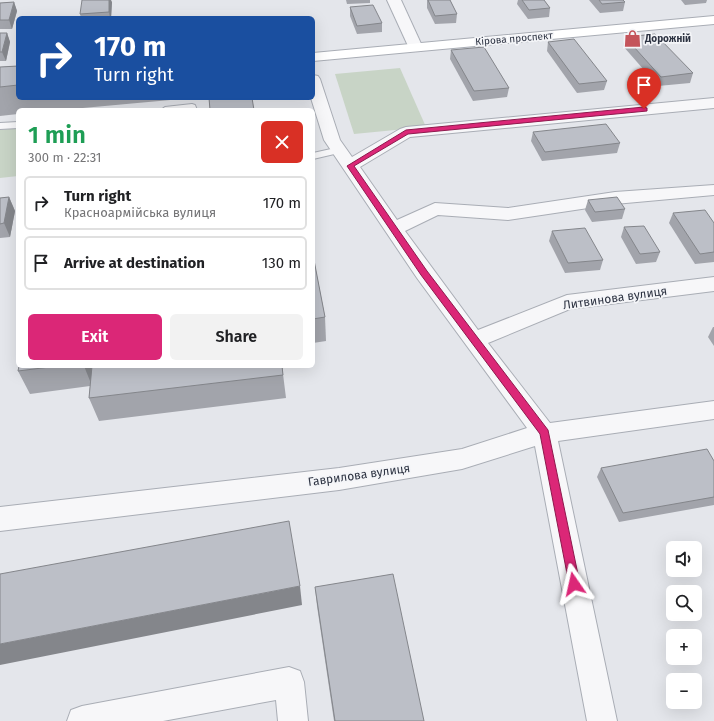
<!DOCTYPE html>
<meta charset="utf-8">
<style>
:root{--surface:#fff;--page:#f2f2f2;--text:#202124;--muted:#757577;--line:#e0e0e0;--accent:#db2777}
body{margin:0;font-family:"Fira Sans",sans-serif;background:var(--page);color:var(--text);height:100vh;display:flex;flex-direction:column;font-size:15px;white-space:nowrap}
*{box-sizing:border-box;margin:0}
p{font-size:13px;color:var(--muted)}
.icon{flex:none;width:22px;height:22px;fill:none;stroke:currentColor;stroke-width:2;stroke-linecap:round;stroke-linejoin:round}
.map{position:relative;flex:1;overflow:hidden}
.sheet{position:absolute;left:16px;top:108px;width:299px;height:260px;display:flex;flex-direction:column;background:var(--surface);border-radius:6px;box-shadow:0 4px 16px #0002}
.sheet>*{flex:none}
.guide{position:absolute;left:16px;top:16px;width:299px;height:84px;border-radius:6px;box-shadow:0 4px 16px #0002;background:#1a4fa0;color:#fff;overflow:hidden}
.controls{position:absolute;left:666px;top:541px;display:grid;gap:8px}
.controls a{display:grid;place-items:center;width:36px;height:36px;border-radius:6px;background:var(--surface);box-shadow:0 4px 16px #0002;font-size:20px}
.pin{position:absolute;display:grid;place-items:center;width:34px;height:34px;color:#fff;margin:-41px -17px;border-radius:50% 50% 50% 0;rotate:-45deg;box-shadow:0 0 4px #0007}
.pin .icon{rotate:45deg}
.me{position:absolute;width:44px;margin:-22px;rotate:349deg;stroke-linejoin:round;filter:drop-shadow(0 0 3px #0008)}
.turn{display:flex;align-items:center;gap:14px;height:84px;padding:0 12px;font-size:18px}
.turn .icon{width:52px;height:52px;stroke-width:2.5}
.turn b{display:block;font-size:28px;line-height:34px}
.round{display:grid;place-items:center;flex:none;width:42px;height:42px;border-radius:6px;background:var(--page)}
.summary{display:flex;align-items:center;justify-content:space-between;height:68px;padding:0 12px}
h1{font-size:24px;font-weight:600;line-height:30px;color:#1e9e55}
.action{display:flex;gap:8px;margin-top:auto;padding:8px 12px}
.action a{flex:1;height:46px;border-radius:6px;background:var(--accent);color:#fff;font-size:16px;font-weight:600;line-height:46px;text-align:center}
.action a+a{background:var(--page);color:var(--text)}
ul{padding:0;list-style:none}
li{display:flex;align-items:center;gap:12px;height:54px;margin:0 8px 6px;padding:0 4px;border:2px solid var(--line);border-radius:6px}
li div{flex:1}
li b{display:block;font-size:15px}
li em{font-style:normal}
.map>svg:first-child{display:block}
.green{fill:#c8d4c6}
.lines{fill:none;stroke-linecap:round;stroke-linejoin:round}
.lane-casing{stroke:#a9adb5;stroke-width:2}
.street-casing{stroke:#a9adb5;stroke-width:2}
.secondary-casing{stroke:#a9adb5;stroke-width:2}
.lane{fill:#f7f7f9;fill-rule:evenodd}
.street{fill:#f7f7f9;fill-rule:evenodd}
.secondary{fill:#fff;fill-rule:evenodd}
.wall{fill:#a2a4ab}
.shaded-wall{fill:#84868b}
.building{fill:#bcbfc7;stroke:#84868b}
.route{fill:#db2777;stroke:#8e194d}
.labels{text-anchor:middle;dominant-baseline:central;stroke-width:3.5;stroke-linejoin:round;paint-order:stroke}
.far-street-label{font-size:10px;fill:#2d3342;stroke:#f4f5f8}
.far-poi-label{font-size:10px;font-weight:bold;fill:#2d3342;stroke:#f4f5f8;text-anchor:start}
.street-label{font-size:12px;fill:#2d3342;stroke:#f4f5f8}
</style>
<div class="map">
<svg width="714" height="721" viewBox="0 0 714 721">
<rect width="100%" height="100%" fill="#e4e6eb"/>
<g class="green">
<path d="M400,68L426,127L354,134L335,74Z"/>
<path d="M18,128V176L0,178V130Z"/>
</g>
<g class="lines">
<defs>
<g id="lane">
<path d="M192,104L195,105L197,110H161L165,107Z"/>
<path d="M18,122V128L0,129V123Z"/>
<path d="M340,147L343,148V152L313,159V153Z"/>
</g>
<g id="street">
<path d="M387,0H401L423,48L421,51H411L409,48Z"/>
<path d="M313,75L318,76L320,79L340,140L352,157L400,129L406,127L714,98V108L410,137L360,167L397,220L435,203L508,208L615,192L714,185V195L615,204L508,220L438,215L405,231L478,330L567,295L714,277V291L570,309L488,343L550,423L714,401V419L558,441L617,721H587L535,446L462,469L339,490L0,531V507L339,468L462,449L527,428L417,278L324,140L311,98H313Z"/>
<path d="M289,667L300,671L304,682L308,721H278L276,700L163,721H67L71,710L82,706Z"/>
</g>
<path id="secondary" d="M714,16V24L313,61V53Z"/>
</defs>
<use href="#lane" class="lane-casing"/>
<use href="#street" class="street-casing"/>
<use href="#secondary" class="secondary-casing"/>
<use href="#lane" class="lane"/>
<use href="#street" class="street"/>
<use href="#secondary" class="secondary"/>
</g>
<g class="wall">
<path d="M346,0H370V3L347,4Z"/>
<path d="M427,0H450L457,14L456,23L435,24L427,8Z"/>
<path d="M518,0H544L550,8L549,17L528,19L517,4Z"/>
<path d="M589,0H623L625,2L623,11L600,13Z"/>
<path d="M681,0H707L706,3L685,5Z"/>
<path d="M14,2L17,11L12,29H0V3Z"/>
<path d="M112,2L111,18H81L80,14Z"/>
<path d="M350,7L382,23V32L357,34L350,16Z"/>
<path d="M0,33H7L10,42L6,61H0Z"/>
<path d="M625,37L693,73L690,83L658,86L623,46Z"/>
<path d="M548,42L607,81L604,90L577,93L547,51Z"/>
<path d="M451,50L509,88L507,97L473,101L450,59Z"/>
<path d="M18,66V98H192L61,110H18V114L0,116V67Z"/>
<path d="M533,132L620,143L617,153L542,161L531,141Z"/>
<path d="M9,197L15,211L10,237L0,238V198Z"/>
<path d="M588,200L625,209L622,219L592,222L585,210Z"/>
<path d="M673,213L714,223V262L695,264L669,223Z"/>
<path d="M624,227L660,252L656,262L636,264L621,237Z"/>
<path d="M552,231L603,260L600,270L565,273L549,241Z"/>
<path d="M313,255L325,317L326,341L313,343Z"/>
<path d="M713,327H714V346L708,337Z"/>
<path d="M19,366H282L286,398L99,421L89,398L90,386L30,394L18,371Z"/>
<path d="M714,461V505L619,522L597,477L601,468Z"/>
<path d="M315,587L424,721H334L317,606Z"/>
</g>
<g class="shaded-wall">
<path d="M109,0H111L112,2L111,18H110L109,12Z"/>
<path d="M14,2L17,11L12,29L9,20Z"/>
<path d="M7,33L10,42L6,61L2,52Z"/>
<path d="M9,197L15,211L10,237L4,223Z"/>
<path d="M84,366H93L92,386Z"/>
<path d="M300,586L302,605L0,665V644Z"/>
</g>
<g class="building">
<path d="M82,0H109V12L80,14Z"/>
<path d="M428,0H450L457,14L435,16Z"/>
<path d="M522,0H544L550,8L529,10Z"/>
<path d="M599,0H623L625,2L602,4Z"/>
<path d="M14,2L9,20H0V3Z"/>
<path d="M373,5L382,23L357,26L350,7Z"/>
<path d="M0,33H7L2,52H0Z"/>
<path d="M655,34L693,73L661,77L625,37Z"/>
<path d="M574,39L607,81L579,84L548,42Z"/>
<path d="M484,47L509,88L474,91L451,50Z"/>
<path d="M18,66V85L0,87V67Z"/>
<path d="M209,98H252L254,110H210Z"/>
<path d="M606,124L620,143L545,152L533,132Z"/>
<path d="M9,197L4,223L0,224V198Z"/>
<path d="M617,197L625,209L595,212L588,200Z"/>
<path d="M705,210L714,223V252L700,254L673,213Z"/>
<path d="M644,226L660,252L640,254L624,227Z"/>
<path d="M585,228L603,260L568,263L552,231Z"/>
<path d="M313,255L325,317L313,319Z"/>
<path d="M19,366H58L18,371Z"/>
<path d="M92,366H282L283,375L89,398Z"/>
<path d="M707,449L714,461V497L623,513L601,468Z"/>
<path d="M289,521L300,586L0,644V574Z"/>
<path d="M393,574L424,721H335L315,587Z"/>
</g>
<path class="route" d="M644,107L647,108V111L408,134L354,166L427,271L548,430L580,584L579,588L574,590L570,588L569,584L540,434L421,275L347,166L406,130Z"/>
<defs>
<symbol id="shop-bare" viewBox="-9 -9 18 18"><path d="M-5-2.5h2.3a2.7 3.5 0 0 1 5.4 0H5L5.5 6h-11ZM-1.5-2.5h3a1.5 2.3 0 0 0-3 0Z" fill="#c4545b" stroke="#f4f5f8" stroke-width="2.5" paint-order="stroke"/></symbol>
</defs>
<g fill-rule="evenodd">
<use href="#shop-bare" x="620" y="26" width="25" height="25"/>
</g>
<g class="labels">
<g class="far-street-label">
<text transform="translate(514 39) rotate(-5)">Кірова проспект</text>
</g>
<g class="far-poi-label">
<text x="645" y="39">Дорожній</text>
</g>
<g class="street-label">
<text transform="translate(615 298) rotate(-8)">Литвинова вулиця</text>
<text transform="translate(359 475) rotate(-8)">Гаврилова вулиця</text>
</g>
</g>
</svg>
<div class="controls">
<a><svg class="icon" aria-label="sound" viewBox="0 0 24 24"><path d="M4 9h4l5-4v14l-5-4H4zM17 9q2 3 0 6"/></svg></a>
<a><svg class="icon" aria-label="search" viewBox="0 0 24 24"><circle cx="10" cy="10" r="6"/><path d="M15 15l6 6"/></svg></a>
<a>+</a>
<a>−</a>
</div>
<div class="pin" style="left:644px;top:109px;background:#d93025"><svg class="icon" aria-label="arrive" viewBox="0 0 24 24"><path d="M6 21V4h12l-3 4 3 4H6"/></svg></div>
<svg class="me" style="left:574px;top:584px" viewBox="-20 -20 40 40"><path d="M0-17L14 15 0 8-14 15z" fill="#db2777" stroke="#fff" stroke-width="4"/></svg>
<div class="guide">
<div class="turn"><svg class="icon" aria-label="right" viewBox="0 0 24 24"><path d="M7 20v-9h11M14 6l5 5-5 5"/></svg><div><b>170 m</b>Turn right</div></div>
</div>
<section class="sheet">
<div class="summary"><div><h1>1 min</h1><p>300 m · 22:31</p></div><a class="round" style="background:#d93025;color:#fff"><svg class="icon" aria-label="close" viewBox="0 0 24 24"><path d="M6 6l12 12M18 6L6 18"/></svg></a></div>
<ul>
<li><svg class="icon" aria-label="right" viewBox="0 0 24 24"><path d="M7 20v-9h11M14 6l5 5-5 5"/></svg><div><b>Turn right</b><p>Красноармійська вулиця</p></div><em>170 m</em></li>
<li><svg class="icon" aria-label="arrive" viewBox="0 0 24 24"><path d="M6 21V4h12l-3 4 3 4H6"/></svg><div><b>Arrive at destination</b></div><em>130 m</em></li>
</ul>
<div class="action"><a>Exit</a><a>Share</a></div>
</section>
</div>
